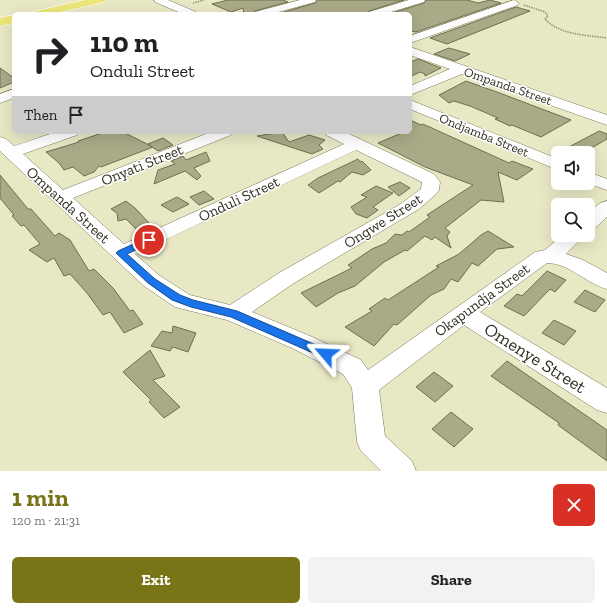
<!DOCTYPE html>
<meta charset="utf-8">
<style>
:root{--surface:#fff;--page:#f2f2f2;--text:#202124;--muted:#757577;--accent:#7a7418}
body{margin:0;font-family:"Zilla Slab",serif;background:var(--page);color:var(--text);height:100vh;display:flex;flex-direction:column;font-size:15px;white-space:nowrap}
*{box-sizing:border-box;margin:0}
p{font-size:13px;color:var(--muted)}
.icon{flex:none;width:22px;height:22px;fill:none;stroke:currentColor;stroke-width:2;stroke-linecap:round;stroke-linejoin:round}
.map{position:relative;height:471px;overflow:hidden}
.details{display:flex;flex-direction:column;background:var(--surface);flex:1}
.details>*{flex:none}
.banner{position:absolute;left:12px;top:12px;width:400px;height:122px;border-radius:6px;box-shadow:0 4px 16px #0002;background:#fff;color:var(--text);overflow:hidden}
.tools{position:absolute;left:551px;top:146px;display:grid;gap:8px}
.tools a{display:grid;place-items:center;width:44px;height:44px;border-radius:6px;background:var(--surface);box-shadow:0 4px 16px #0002;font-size:20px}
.pin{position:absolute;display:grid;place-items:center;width:34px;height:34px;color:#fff;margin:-17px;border:2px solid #fff;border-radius:50%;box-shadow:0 1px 4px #0007}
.me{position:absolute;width:44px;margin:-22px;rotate:296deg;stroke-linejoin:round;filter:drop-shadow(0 0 3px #0008)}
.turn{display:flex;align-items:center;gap:14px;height:84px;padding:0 12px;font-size:18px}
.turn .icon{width:52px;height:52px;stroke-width:2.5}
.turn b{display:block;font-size:28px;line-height:34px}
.then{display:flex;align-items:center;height:38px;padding:0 12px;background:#0003;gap:8px;font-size:15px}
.round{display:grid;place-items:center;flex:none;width:42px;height:42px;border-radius:6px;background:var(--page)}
.head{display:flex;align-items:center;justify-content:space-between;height:68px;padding:0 12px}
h1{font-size:24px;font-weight:700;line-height:30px;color:var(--accent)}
.action{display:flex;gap:8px;margin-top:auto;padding:8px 12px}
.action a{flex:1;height:46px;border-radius:6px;background:var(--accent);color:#fff;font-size:16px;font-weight:700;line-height:46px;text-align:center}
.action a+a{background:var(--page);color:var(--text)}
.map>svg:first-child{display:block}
.building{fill:#aaa988;stroke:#6f6e50}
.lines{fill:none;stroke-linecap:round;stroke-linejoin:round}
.minor-casing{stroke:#7a7859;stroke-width:1}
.major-casing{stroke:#fff;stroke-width:1}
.path{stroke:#94937a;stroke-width:1.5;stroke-dasharray:1.5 1;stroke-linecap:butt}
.minor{fill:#fff;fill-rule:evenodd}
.major{fill:#ede67a;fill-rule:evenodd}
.route{fill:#1a73e8;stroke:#114b97}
.labels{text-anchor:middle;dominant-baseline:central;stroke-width:3;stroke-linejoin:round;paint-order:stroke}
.far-street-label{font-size:13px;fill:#302f22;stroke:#fff}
.street-label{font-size:15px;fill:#302f22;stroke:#fff}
.near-street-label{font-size:18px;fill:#302f22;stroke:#fff}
</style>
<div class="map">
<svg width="607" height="471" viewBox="0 0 607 471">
<rect width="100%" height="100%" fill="#e9e8c5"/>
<g class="building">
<path d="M228,0H283L288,2L255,11L253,14H244L243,8L231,12L212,4Z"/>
<path d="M317,0H404L369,11L367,14H277L315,3Z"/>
<path d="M426,0H467L478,3L490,0L501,3L416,32L410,31V14H389L424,3Z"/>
<path d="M516,7L530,11L447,44L430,38Z"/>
<path d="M449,48L470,54L455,61L434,54Z"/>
<path d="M418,59L441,68L425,76V74L420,72L410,77V62Z"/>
<path d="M0,68L14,78V82L0,88Z"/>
<path d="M466,81L497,92L571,120L541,137L512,125L510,126L495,119L498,118L470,106L454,101L449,103L439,95Z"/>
<path d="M410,120L421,125L423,124L509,163L512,161L533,169L517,180L498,172L504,202L481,200L445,228L450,232L447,236L451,248L435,237L432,240L425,236L407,251L405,250L384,262L355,286L338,293L316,307L301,293L352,268L348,265L372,249L386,243L395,234L402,235L407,231L409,232L430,217L427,215L473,185L425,167L378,143L404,132H410Z"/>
<path d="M599,131L607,134V139L583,153L569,147Z"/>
<path d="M105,132H123L153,147L101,167L99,166L94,172L84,176L73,167L64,170L59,163L46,152L79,142L78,141Z"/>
<path d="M282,132L289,142L309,135L325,140L319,145L323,149L312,154L257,136Z"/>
<path d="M163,138L173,145L158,151L148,144Z"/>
<path d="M206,152L210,161L194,168L201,176L197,180L185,171L154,184L158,170L175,164L171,161L183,156L186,160Z"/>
<path d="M358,159L360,162L362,161L371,170L363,175L352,172L340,182L338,181L319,193L308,185L318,178Z"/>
<path d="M0,175L28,209H31L55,236L59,233L70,240L89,271L94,269L113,288L130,311L133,310L143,324L124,333L110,312L103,315L87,293L70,274L64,276L54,258L47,262L29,250L40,244L24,225L21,226L12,216L14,215L0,198Z"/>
<path d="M400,182L410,188L399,196L388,187Z"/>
<path d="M376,186L393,193L373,207L378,210L367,218L356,214L351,207L367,197L361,195Z"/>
<path d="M204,191L214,199L199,205L190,197Z"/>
<path d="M177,197L189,204L173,212L161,205Z"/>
<path d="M126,201L135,208L151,225L137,230L126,219L118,221L117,213L111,209Z"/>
<path d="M488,231L514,247L497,249L478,266L472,263L458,282L451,279L444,289L431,295L397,325L394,324L374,346L345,327L372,311L369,309L385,298L388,300L439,267L436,266L459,254L481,235Z"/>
<path d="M547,271L566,280L555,292L550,289L524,316L504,306L517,294L522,296Z"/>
<path d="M585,290L605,300L595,312L574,302Z"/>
<path d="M554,320L576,331L564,345L542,333Z"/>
<path d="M173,326L196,333L188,352L173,347L170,351L151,346L162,331L172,333Z"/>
<path d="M150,350L165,376L153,380L180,407L164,418L149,402L151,400L123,372Z"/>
<path d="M507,361L607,430V461L558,425L559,423L491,376Z"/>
<path d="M434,372L453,386L435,402L416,387Z"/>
<path d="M451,412L473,429L454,447L432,429Z"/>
</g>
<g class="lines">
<defs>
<g id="minor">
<path d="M154,0H168L196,12L197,14H183L155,2Z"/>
<path d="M300,0H316L315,2L271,14H254L255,12Z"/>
<path d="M409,0H425L424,2L384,14H368L369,12Z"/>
<path d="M514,0L519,3L518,5L410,43V36Z"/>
<path d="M410,47L607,115V125L462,74L410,95V86L450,69L410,55Z"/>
<path d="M14,89V98L0,103V94Z"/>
<path d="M410,100L558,159V170L410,109Z"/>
<path d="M56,132H79L77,135L23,154L63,190L211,132H233L231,135L73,198L124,244L344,144L326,135L324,132H345L434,174L440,182L439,190L436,194L419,209L294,283L252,312L310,336L361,360L368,370L535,252L545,250L563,235H585L566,254L583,260L607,273V289C587,284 569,263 547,263L480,312L607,388V413L597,410L464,325L379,390L385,436L412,461L416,471H381L361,451L357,442L352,388L343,374L292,348L227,320L175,307L144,286L0,151V137L6,139L14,146ZM356,150L422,182L421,189L399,205L279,273L230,305L190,295L160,276L135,254Z"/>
<path d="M588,172L607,179V190L587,183Z"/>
<path d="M607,201V217L595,228L588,230V214L600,203Z"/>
</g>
<g id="major">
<path d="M85,0H105L104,2L52,14H30L32,12Z"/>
<path d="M14,15V23L0,26V18Z"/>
</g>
</defs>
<use href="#minor" class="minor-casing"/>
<use href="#major" class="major-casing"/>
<g class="path">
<path d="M193,3L204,0"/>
<path d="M524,5L545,12L548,16L545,19C559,35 587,35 607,38"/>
</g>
<use href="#minor" class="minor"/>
<use href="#major" class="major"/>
</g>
<path class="route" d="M149,237L153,238L154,240L153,242L127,254L155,279L180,295L193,300L237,311L330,351L332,354L330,357L326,359L322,357L231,317L191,307L172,300L148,283L116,253L118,251Z"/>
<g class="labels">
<g class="far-street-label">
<text transform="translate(508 86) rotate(19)">Ompanda Street</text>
<text transform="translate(484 135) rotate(22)">Ondjamba Street</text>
</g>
<g class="street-label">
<text transform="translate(142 165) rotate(-22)">Onyati Street</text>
<text transform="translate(239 199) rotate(-25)">Onduli Street</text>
<text transform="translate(68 205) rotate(42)">Ompanda Street</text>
<text transform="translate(383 221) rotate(-32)">Ongwe Street</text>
<text transform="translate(482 300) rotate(-36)">Okapundja Street</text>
</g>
<g class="near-street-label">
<text transform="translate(535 358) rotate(32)">Omenye Street</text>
</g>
</g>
</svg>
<div class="tools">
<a><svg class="icon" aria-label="sound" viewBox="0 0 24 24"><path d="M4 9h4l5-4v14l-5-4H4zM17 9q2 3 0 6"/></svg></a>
<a><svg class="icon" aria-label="search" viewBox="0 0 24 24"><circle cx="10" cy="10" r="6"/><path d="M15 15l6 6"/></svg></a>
</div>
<div class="pin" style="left:149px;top:240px;background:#d93025"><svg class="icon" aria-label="arrive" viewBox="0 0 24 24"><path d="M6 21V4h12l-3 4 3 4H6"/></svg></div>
<svg class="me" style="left:326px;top:354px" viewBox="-20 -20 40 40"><path d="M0-17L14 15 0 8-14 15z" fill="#1a73e8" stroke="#fff" stroke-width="4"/></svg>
<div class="banner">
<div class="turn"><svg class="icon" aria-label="right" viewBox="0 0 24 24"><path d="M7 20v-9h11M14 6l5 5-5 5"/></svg><div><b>110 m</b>Onduli Street</div></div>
<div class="then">Then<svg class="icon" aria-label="arrive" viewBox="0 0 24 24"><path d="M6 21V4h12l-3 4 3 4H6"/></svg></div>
</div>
</div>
<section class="details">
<div class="head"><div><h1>1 min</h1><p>120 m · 21:31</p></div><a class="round" style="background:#d93025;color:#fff"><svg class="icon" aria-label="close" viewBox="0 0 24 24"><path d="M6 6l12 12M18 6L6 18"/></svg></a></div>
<div class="action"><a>Exit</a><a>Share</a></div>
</section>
